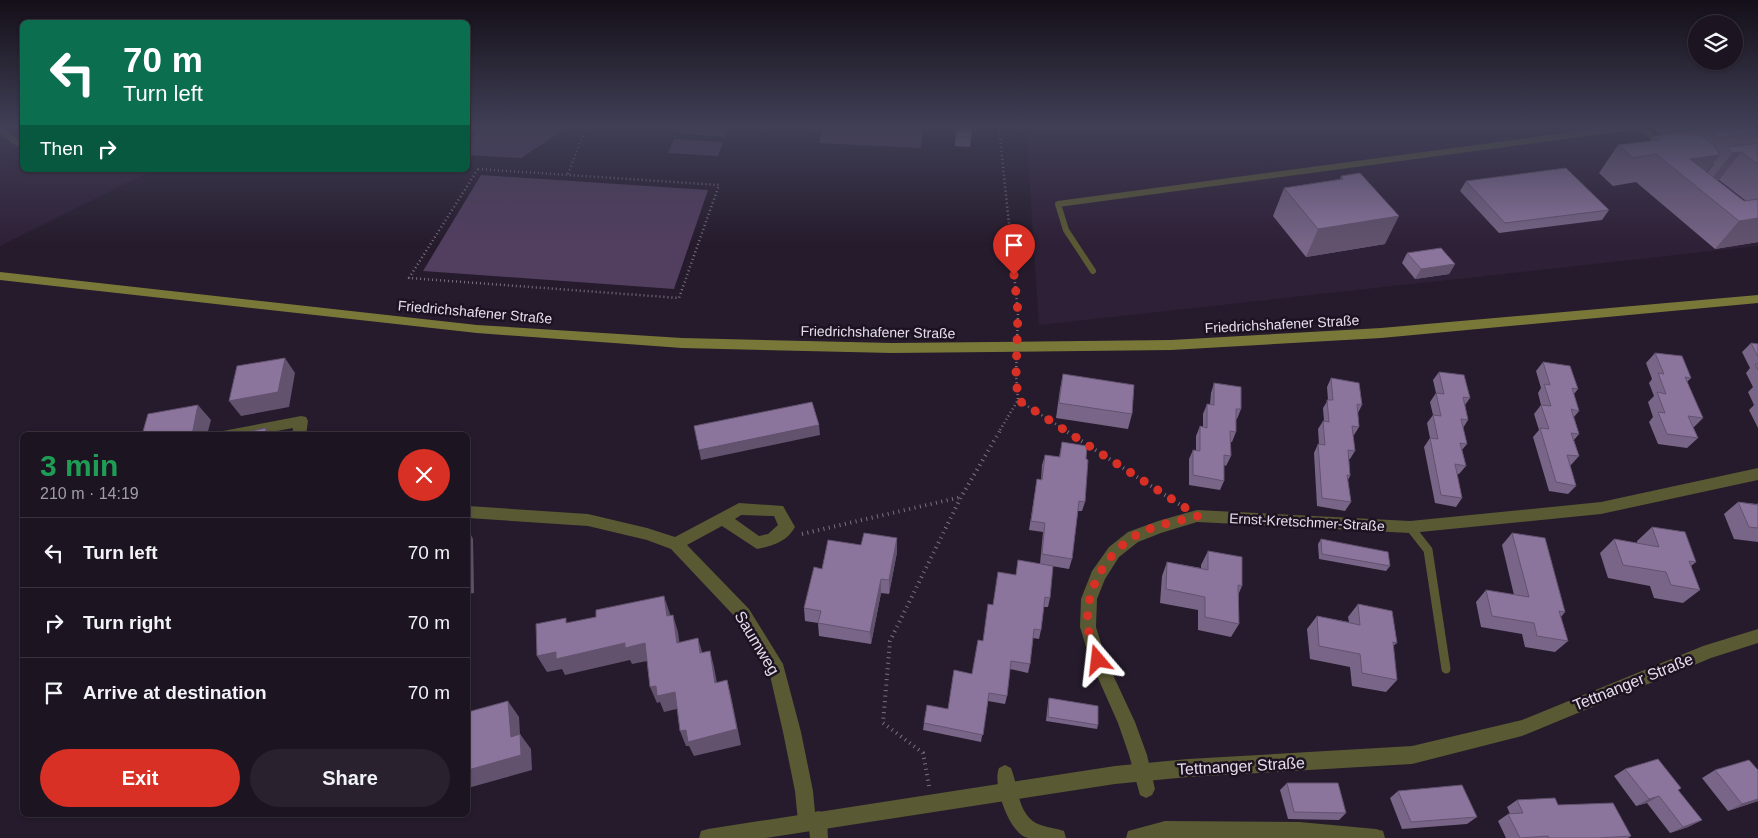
<!DOCTYPE html>
<meta charset="utf-8">
<style>
:root{--surface:#1c1421;--page:#29212e;--text:#f1f3f6;--muted:#a09ea5;--line:#3a333f;--accent:#d93025}
body{margin:0;font-family:Arial,sans-serif;background:var(--page);color:var(--text);height:100vh;display:flex;flex-direction:column;font-size:19px;white-space:nowrap}
*{box-sizing:border-box;margin:0}
p{font-size:16px;color:var(--muted)}
.icon{flex:none;width:28px;height:28px;fill:none;stroke:currentColor;stroke-width:2;stroke-linecap:round;stroke-linejoin:round}
.map{position:relative;flex:1;overflow:hidden}
.side{position:absolute;left:20px;top:432px;width:450px;height:385px;display:flex;flex-direction:column;background:var(--surface);border-radius:8px;box-shadow:0 1px 4px #0004,0 0 0 1px var(--line)}
.side>*{flex:none}
.hud{position:absolute;left:20px;top:20px;width:450px;height:152px;border-radius:8px;box-shadow:0 1px 4px #0004,0 0 0 1px var(--line);background:#0b6e4f;color:#fff;overflow:hidden}
.buttons{position:absolute;left:1688px;top:15px;display:grid;gap:10px}
.buttons a{display:grid;place-items:center;width:55px;height:55px;border-radius:50%;background:var(--surface);box-shadow:0 1px 4px #0004,0 0 0 1px var(--line);font-size:25px}
.pin{position:absolute;display:grid;place-items:center;width:42px;height:42px;color:#fff;margin:-51px -21px;border-radius:50% 50% 50% 0;rotate:-45deg;box-shadow:0 0 5px #0007}
.pin .icon{rotate:45deg}
.me{position:absolute;width:55px;margin:-28px;rotate:343deg;stroke-linejoin:round;filter:drop-shadow(0 0 4px #0008)}
.turn{display:flex;align-items:center;gap:18px;height:105px;padding:0 20px;font-size:22px}
.turn .icon{width:65px;height:65px;stroke-width:2.5}
.turn b{display:block;font-size:35px;line-height:42px}
.then{display:flex;align-items:center;height:48px;padding:0 20px;background:#0003;gap:10px;font-size:19px}
.round{display:grid;place-items:center;flex:none;width:52px;height:52px;border-radius:26px;background:var(--page)}
.summary{display:flex;align-items:center;justify-content:space-between;height:85px;padding:0 20px}
h1{font-size:30px;font-weight:700;line-height:38px;color:#1e9e55}
.button{display:flex;gap:10px;margin-top:auto;padding:10px 20px}
.button a{flex:1;height:58px;border-radius:30px;background:var(--accent);color:#fff;font-size:20px;font-weight:700;line-height:58px;text-align:center}
.button a+a{background:var(--page);color:var(--text)}
ul{padding:0;list-style:none}
li{display:flex;align-items:center;gap:15px;height:70px;padding:0 20px;border-top:1px solid var(--line)}
li div{flex:1}
li b{display:block;font-size:19px}
li em{font-style:normal}
.map>svg:first-child{display:block}
.built{fill:#2e2037}
.green{fill:#523e5f}
.lines{fill:none;stroke-linecap:round;stroke-linejoin:round}
.path-far1{stroke:#7a7180;stroke-width:2.5;stroke-dasharray:1 3;stroke-linecap:butt}
.path{stroke:#7a7180;stroke-width:4;stroke-dasharray:1 4.5;stroke-linecap:butt}
.service-far1{stroke:#595933;stroke-width:6}
.service{stroke:#595933;stroke-width:9}
.minor{fill:#595933;fill-rule:evenodd}
.tertiary{fill:#595933;fill-rule:evenodd}
.secondary{fill:#7a7839;fill-rule:evenodd}
.path-bridge{stroke:#7a7180;stroke-width:2.5;stroke-dasharray:1 3;stroke-linecap:butt}
.wall{fill:#786587;fill-rule:evenodd}
.shaded-wall{fill:#62526e}
.building{fill:#8c759d;stroke:#62526e}
.route{stroke:#d93025;stroke-width:9;stroke-dasharray:0 16.2}
.labels{text-anchor:middle;dominant-baseline:central;stroke-width:5;stroke-linejoin:round;paint-order:stroke}
.street-label{font-size:14px;fill:#e5deea;stroke:#1c1222}
.near-street-label{font-size:16px;fill:#e5deea;stroke:#1c1222}
</style>
<div class="map">
<svg width="1758" height="838" viewBox="0 0 1758 838">
<rect width="100%" height="100%" fill="#251b2c"/>
<g class="built">
<path d="M0,127H22V170H153L0,246Z"/>
<path d="M1026,127H1758V246L1039,325Z"/>
</g>
<g class="green">
<path d="M482,127H568L521,158L468,155V141Z"/>
<path d="M679,127H729L725,137L677,133Z"/>
<path d="M823,127H923L921,148L819,143Z"/>
<path d="M674,139L723,142L718,156L668,153Z"/>
<path d="M481,175L708,190L674,289L423,271Z"/>
</g>
<g class="lines">
<g class="path-far1">
<path d="M809,127L814,128"/>
<path d="M999,127L1018,312"/>
<path d="M478,169L719,185L679,298L409,278Z"/>
<path d="M568,174L586,127"/>
<path d="M1018,400L1065,430"/>
<path d="M1000,430L1018,400L1016,375"/>
</g>
<g class="path">
<path d="M1063,429L1182,506"/>
<path d="M802,534L961,497"/>
<path d="M929,786L923,753L883,723L890,641L961,497L1001,429"/>
</g>
<g class="service-far1">
<path d="M1640,127L1660,142"/>
<path d="M0,130L22,146"/>
<path d="M1093,271L1066,230L1058,204L1632,127"/>
</g>
<path class="service" d="M1410,527L1428,550L1446,669"/>
<g class="minor">
<path d="M301,416L306,417L308,421L306,435H292L293,428L256,435H221L223,431L228,430Z"/>
<path d="M1758,468V480L1601,514L1410,533L1197,522L1161,533L1138,542L1119,557L1105,579L1097,599L1096,627L1106,660L1135,722L1147,755L1155,789L1152,795L1146,798L1140,795L1129,755L1118,723L1090,660L1080,627L1081,599L1092,571L1109,547L1128,532L1158,521L1197,510L1410,521L1601,502Z"/>
<path d="M739,503L783,506L795,527C787,542 772,546 757,549L722,526L687,545L749,609L783,664L801,732L813,791L815,812L818,811L825,813L827,820L828,838H810L809,829L800,828L798,821L795,791L783,732L769,671L737,619L671,549L647,540L588,526L468,518V506L588,514L647,528L675,537ZM741,515L774,516L778,525L768,534L759,536L735,519Z"/>
<path d="M1005,765L1011,768C1019,787 1017,817 1041,825C1048,828 1056,828 1064,831L1066,838C1054,838 1040,838 1028,838C1009,834 992,783 999,768Z"/>
<path d="M1165,821L1299,822L1376,829L1383,831L1385,838H1126L1128,831Z"/>
</g>
<path class="tertiary" d="M1758,629V643L1711,658L1522,736L1412,764L1188,777L1115,784L766,838H699L701,831L708,829L1115,766L1188,759L1412,746L1522,720L1703,646Z"/>
<path class="secondary" d="M0,272L477,325L682,338L892,343L1171,340L1381,328L1758,295V303L1381,338L1171,350L892,353L682,348L477,333L0,280Z"/>
<path class="path-bridge" d="M1016,375L1018,312"/>
</g>
<g class="wall">
<path d="M956,127H972L970,147L955,146Z"/>
<path d="M1650,127H1758V242L1715,249L1636,182L1613,186L1599,173L1618,145L1650,141L1654,136L1661,135ZM1713,164H1714L1707,173V172ZM1717,180H1719L1746,201H1744Z"/>
<path d="M1341,176L1385,244L1306,257L1273,216L1284,188L1340,179Z"/>
<path d="M1466,181L1609,210L1602,220L1499,233L1460,191Z"/>
<path d="M1407,253L1455,264L1449,274L1415,279L1402,263Z"/>
<path d="M1751,343L1758,344V428L1749,410L1754,405L1748,392L1753,387L1746,373L1750,368L1742,352Z"/>
<path d="M1655,353L1691,378L1687,382L1703,418L1693,428L1698,438L1687,448L1658,444L1649,422L1653,417L1648,402L1654,396L1649,383L1652,379L1646,363Z"/>
<path d="M1543,362L1578,389L1574,394L1579,411L1574,417L1579,434L1574,440L1579,456L1571,465H1570L1576,486L1568,494L1549,491L1533,437L1539,430L1534,414L1541,405L1538,393L1541,388L1536,371Z"/>
<path d="M1439,372L1470,398L1465,405L1468,420L1463,428L1467,444L1462,450L1466,466L1459,474H1457L1462,498L1456,507L1435,503L1424,447L1430,438L1427,423L1433,415L1430,402L1436,393L1433,380Z"/>
<path d="M1063,374L1132,414L1128,429L1056,418L1060,389Z"/>
<path d="M1331,378L1362,405L1358,413L1359,427L1354,435H1353L1355,451L1350,459H1349L1350,476L1348,480L1351,502L1345,511L1317,506L1314,453L1318,444H1319L1318,429L1323,421H1324L1323,408L1328,400L1327,387Z"/>
<path d="M1214,383L1241,409L1237,419H1236V432L1232,442H1230L1231,456L1226,466L1224,465V481L1220,490L1189,485V459L1193,450H1196V436L1200,426L1203,427V414L1207,404H1210L1211,393Z"/>
<path d="M1062,442L1086,459L1085,502L1082,511H1078L1072,559L1069,569L1040,564L1043,532L1029,530L1037,479L1041,480L1042,465L1045,455L1059,457Z"/>
<path d="M1738,502L1757,504L1758,503V542L1734,539L1724,514Z"/>
<path d="M1652,527L1696,562L1691,566L1700,590L1683,603L1654,598L1650,586L1608,578L1600,553L1614,539L1637,543V541Z"/>
<path d="M1512,533L1565,612L1561,617L1568,641L1555,652L1525,647L1522,634L1481,627L1476,602L1486,590L1514,595L1502,545Z"/>
<path d="M897,538V552L889,594L881,593L871,644L819,636L818,623L805,621L804,608L822,569L861,545Z"/>
<path d="M1321,539L1390,566L1386,571L1319,559L1318,544Z"/>
<path d="M1208,551L1242,586L1239,593V624L1231,637L1198,630V610L1160,603L1162,576L1167,562L1201,568V565Z"/>
<path d="M1018,560L1050,598L1048,607H1044L1041,630L1039,639L1033,638L1030,664L1028,673L1010,669L1007,696L1005,704L988,701L981,742L923,730L924,723L948,709L972,674L983,641L993,605L1016,575Z"/>
<path d="M1358,604L1397,643L1393,646L1397,680L1386,692L1352,686L1350,667L1310,659L1307,629L1317,616L1349,622L1348,617Z"/>
<path d="M1049,698L1098,725L1097,729L1046,721L1048,702Z"/>
<path d="M1625,769L1681,788L1678,790L1702,820L1688,827L1670,833L1647,803L1636,806L1614,776Z"/>
<path d="M1715,770L1758,801L1728,811L1702,778Z"/>
<path d="M1287,783L1346,813L1339,820L1288,819L1280,790Z"/>
<path d="M1398,791L1477,817L1467,824L1402,829L1390,798Z"/>
<path d="M1517,800L1558,805L1631,836L1628,838H1506L1498,821L1508,814H1510L1507,807Z"/>
</g>
<g class="shaded-wall">
<path d="M1741,152L1719,180L1710,181L1732,153Z"/>
<path d="M1720,155L1699,183L1690,159Z"/>
<path d="M1399,216L1385,244L1306,257L1318,229Z"/>
<path d="M1758,218V242L1715,249L1739,221Z"/>
<path d="M1455,264L1449,274L1415,279L1421,269Z"/>
<path d="M285,358L295,373L289,407L241,416L229,401Z"/>
<path d="M198,405L211,420L207,435H192Z"/>
<path d="M819,425L820,435L701,460L699,450Z"/>
<path d="M266,428L271,435H265Z"/>
<path d="M468,529L473,539L474,593L468,594Z"/>
<path d="M897,538V552L889,594V580Z"/>
<path d="M881,579V593L871,644L870,632Z"/>
<path d="M664,596L670,614L673,633L667,616Z"/>
<path d="M673,615L678,632L682,659L677,643Z"/>
<path d="M698,638L703,655L700,653Z"/>
<path d="M625,643H645L652,660L632,664L630,660L565,675L562,669L547,672L537,656L556,652Z"/>
<path d="M710,651L714,667L720,699L715,683Z"/>
<path d="M727,680L731,696L741,745L694,756L689,746H686L680,731L686,730Z"/>
<path d="M656,686L675,692L681,708L664,712L660,702L657,703L650,687Z"/>
<path d="M508,701L519,717L520,734L531,749L532,770L468,788V770L511,737Z"/>
<path d="M1659,796L1647,803L1636,806L1649,799Z"/>
<path d="M1758,799V801L1728,811L1742,804Z"/>
<path d="M1702,820L1688,827L1670,833L1683,827Z"/>
</g>
<g class="building">
<path d="M956,127H972L971,137L956,136Z"/>
<path d="M1707,127H1758V133L1720,138L1707,129L1710,128Z"/>
<path d="M1693,130L1715,146L1720,155L1690,159L1744,201L1758,199V218L1739,221L1656,154L1633,158L1618,145L1659,140L1654,136Z"/>
<path d="M1758,143V164L1741,152L1732,153L1727,147Z"/>
<path d="M1566,168L1609,210L1505,223L1466,181Z"/>
<path d="M1360,173L1399,216L1318,229L1284,188L1343,179L1341,176Z"/>
<path d="M1441,248L1455,264L1421,269L1407,253Z"/>
<path d="M1751,343L1758,344V357Z"/>
<path d="M1655,353L1682,356L1691,378L1685,377L1703,418L1688,416L1698,438L1667,434L1658,412L1665,413L1657,392L1666,394L1658,373L1664,374Z"/>
<path d="M285,358L278,392L229,401L237,366Z"/>
<path d="M1543,362L1570,366L1578,389L1572,388L1579,411L1571,409L1579,434L1571,433L1579,456L1567,455L1576,486L1556,482L1540,428L1549,429L1541,405L1551,406L1544,384L1550,385Z"/>
<path d="M1755,364H1758V370Z"/>
<path d="M1439,372L1464,375L1470,398L1463,397L1468,420L1461,419L1467,444L1460,443L1466,466L1455,464L1462,498L1441,495L1430,438L1438,439L1433,415L1441,416L1436,393L1444,394Z"/>
<path d="M1063,374L1134,385L1132,414L1059,403Z"/>
<path d="M1331,378L1359,383L1362,405L1357,404L1359,427L1352,426L1355,451L1348,450L1350,476L1347,475L1351,502L1322,498L1318,444L1325,445L1323,421L1329,422L1327,400H1333Z"/>
<path d="M1214,383L1241,387V409H1236V432L1230,431L1231,456L1224,455V481L1193,475V450L1200,451V426L1207,428V404L1214,405Z"/>
<path d="M812,402L819,425L699,450L694,426Z"/>
<path d="M198,405L192,435H142L148,414Z"/>
<path d="M266,428L265,435H233Z"/>
<path d="M1062,442L1087,446L1086,459L1088,460L1085,502L1079,501L1072,559L1042,554L1045,523L1031,521L1037,479L1042,480L1045,455L1060,457Z"/>
<path d="M1738,502L1758,505V528L1749,527Z"/>
<path d="M1652,527L1685,532L1696,562L1689,561L1700,590L1671,585L1666,572L1623,565L1614,539L1659,547Z"/>
<path d="M864,533L897,538L889,580L881,579L870,632L818,623L821,611L804,608L814,567L822,569L828,540L861,545Z"/>
<path d="M1512,533L1545,538L1565,612L1559,611L1568,641L1537,636L1534,623L1492,616L1486,590L1529,597Z"/>
<path d="M1321,539L1388,552L1390,566L1322,554Z"/>
<path d="M1208,551L1242,557V586L1238,585L1239,624L1205,617V597L1166,589L1167,562L1208,570Z"/>
<path d="M1018,560L1053,566L1050,598L1045,597L1041,630L1034,629L1030,664L1011,661L1007,696L989,693L983,735L924,723L927,705L948,709L954,670L972,674L978,640L983,641L988,604L993,605L998,572L1016,575Z"/>
<path d="M664,596L667,616L673,615L677,643L698,638L700,653L710,651L715,683L727,680L737,729L688,742L686,730L680,731L675,692L657,696L656,686L650,687L645,643L625,648V643L556,659V652L537,656L536,624L566,618V623L596,617V610Z"/>
<path d="M1358,604L1392,611L1397,643L1393,642L1397,680L1362,673L1360,654L1319,646L1317,616L1360,625Z"/>
<path d="M1049,698L1098,706V725L1048,717Z"/>
<path d="M508,701L511,737L520,734L521,755L468,770V712Z"/>
<path d="M1658,759L1681,788L1678,790L1702,820L1683,827L1659,796L1649,799L1625,769Z"/>
<path d="M1749,760L1758,770V799L1742,804L1715,770Z"/>
<path d="M1287,783H1338L1346,813L1294,812Z"/>
<path d="M1462,785L1477,817L1411,822L1398,791Z"/>
<path d="M1555,798L1558,805L1613,803L1631,836L1598,838H1549L1548,836L1520,838L1508,814L1523,813L1517,800Z"/>
</g>
<linearGradient id="sky" x2="0" y2="1"><stop stop-color="#140f18"/><stop offset="0.52" stop-color="#403f56"/><stop offset="1" stop-color="#403f56" stop-opacity="0"/></linearGradient>
<rect width="1758" height="244" fill="url(#sky)"/>
<g class="lines">
<path class="route" d="M1014,275L1018,312L1016,375L1018,400L1198,516C1177,522 1150,525 1132,538C1104,556 1084,593 1088,627C1089,638 1095,650 1098,660"/>
</g>
<g class="labels">
<g class="street-label">
<text transform="translate(475 312) rotate(5)">Friedrichshafener Straße</text>
<text transform="translate(1282 324) rotate(-3)">Friedrichshafener Straße</text>
<text transform="translate(878 332) rotate(1)">Friedrichshafener Straße</text>
<text transform="translate(1307 522) rotate(3)">Ernst-Kretschmer-Straße</text>
</g>
<g class="near-street-label">
<text transform="translate(757 643) rotate(59)">Saumweg</text>
<text transform="translate(1633 682) rotate(-22)">Tettnanger Straße</text>
<text transform="translate(1241 766) rotate(-3)">Tettnanger Straße</text>
</g>
</g>
</svg>
<div class="buttons">
<a><svg class="icon" aria-label="layers" viewBox="0 0 24 24"><path d="M12 4l9 5-9 5-9-5zM3 14l9 5 9-5"/></svg></a>
</div>
<div class="pin" style="left:1014px;top:275px;background:#d93025"><svg class="icon" aria-label="arrive" viewBox="0 0 24 24"><path d="M6 21V4h12l-3 4 3 4H6"/></svg></div>
<svg class="me" style="left:1098px;top:660px" viewBox="-20 -20 40 40"><path d="M0-17L14 15 0 8-14 15z" fill="#d93025" stroke="#fff" stroke-width="4"/></svg>
<div class="hud">
<div class="turn"><svg class="icon" aria-label="left" viewBox="0 0 24 24"><path d="M17 20v-9H6M10 6l-5 5 5 5"/></svg><div><b>70 m</b>Turn left</div></div>
<div class="then">Then<svg class="icon" aria-label="right" viewBox="0 0 24 24"><path d="M7 20v-9h11M14 6l5 5-5 5"/></svg></div>
</div>
<section class="side">
<div class="summary"><div><h1>3 min</h1><p>210 m · 14:19</p></div><a class="round" style="background:#d93025;color:#fff"><svg class="icon" aria-label="close" viewBox="0 0 24 24"><path d="M6 6l12 12M18 6L6 18"/></svg></a></div>
<ul>
<li><svg class="icon" aria-label="left" viewBox="0 0 24 24"><path d="M17 20v-9H6M10 6l-5 5 5 5"/></svg><div><b>Turn left</b></div><em>70 m</em></li>
<li><svg class="icon" aria-label="right" viewBox="0 0 24 24"><path d="M7 20v-9h11M14 6l5 5-5 5"/></svg><div><b>Turn right</b></div><em>70 m</em></li>
<li><svg class="icon" aria-label="arrive" viewBox="0 0 24 24"><path d="M6 21V4h12l-3 4 3 4H6"/></svg><div><b>Arrive at destination</b></div><em>70 m</em></li>
</ul>
<div class="button"><a>Exit</a><a>Share</a></div>
</section>
</div>
